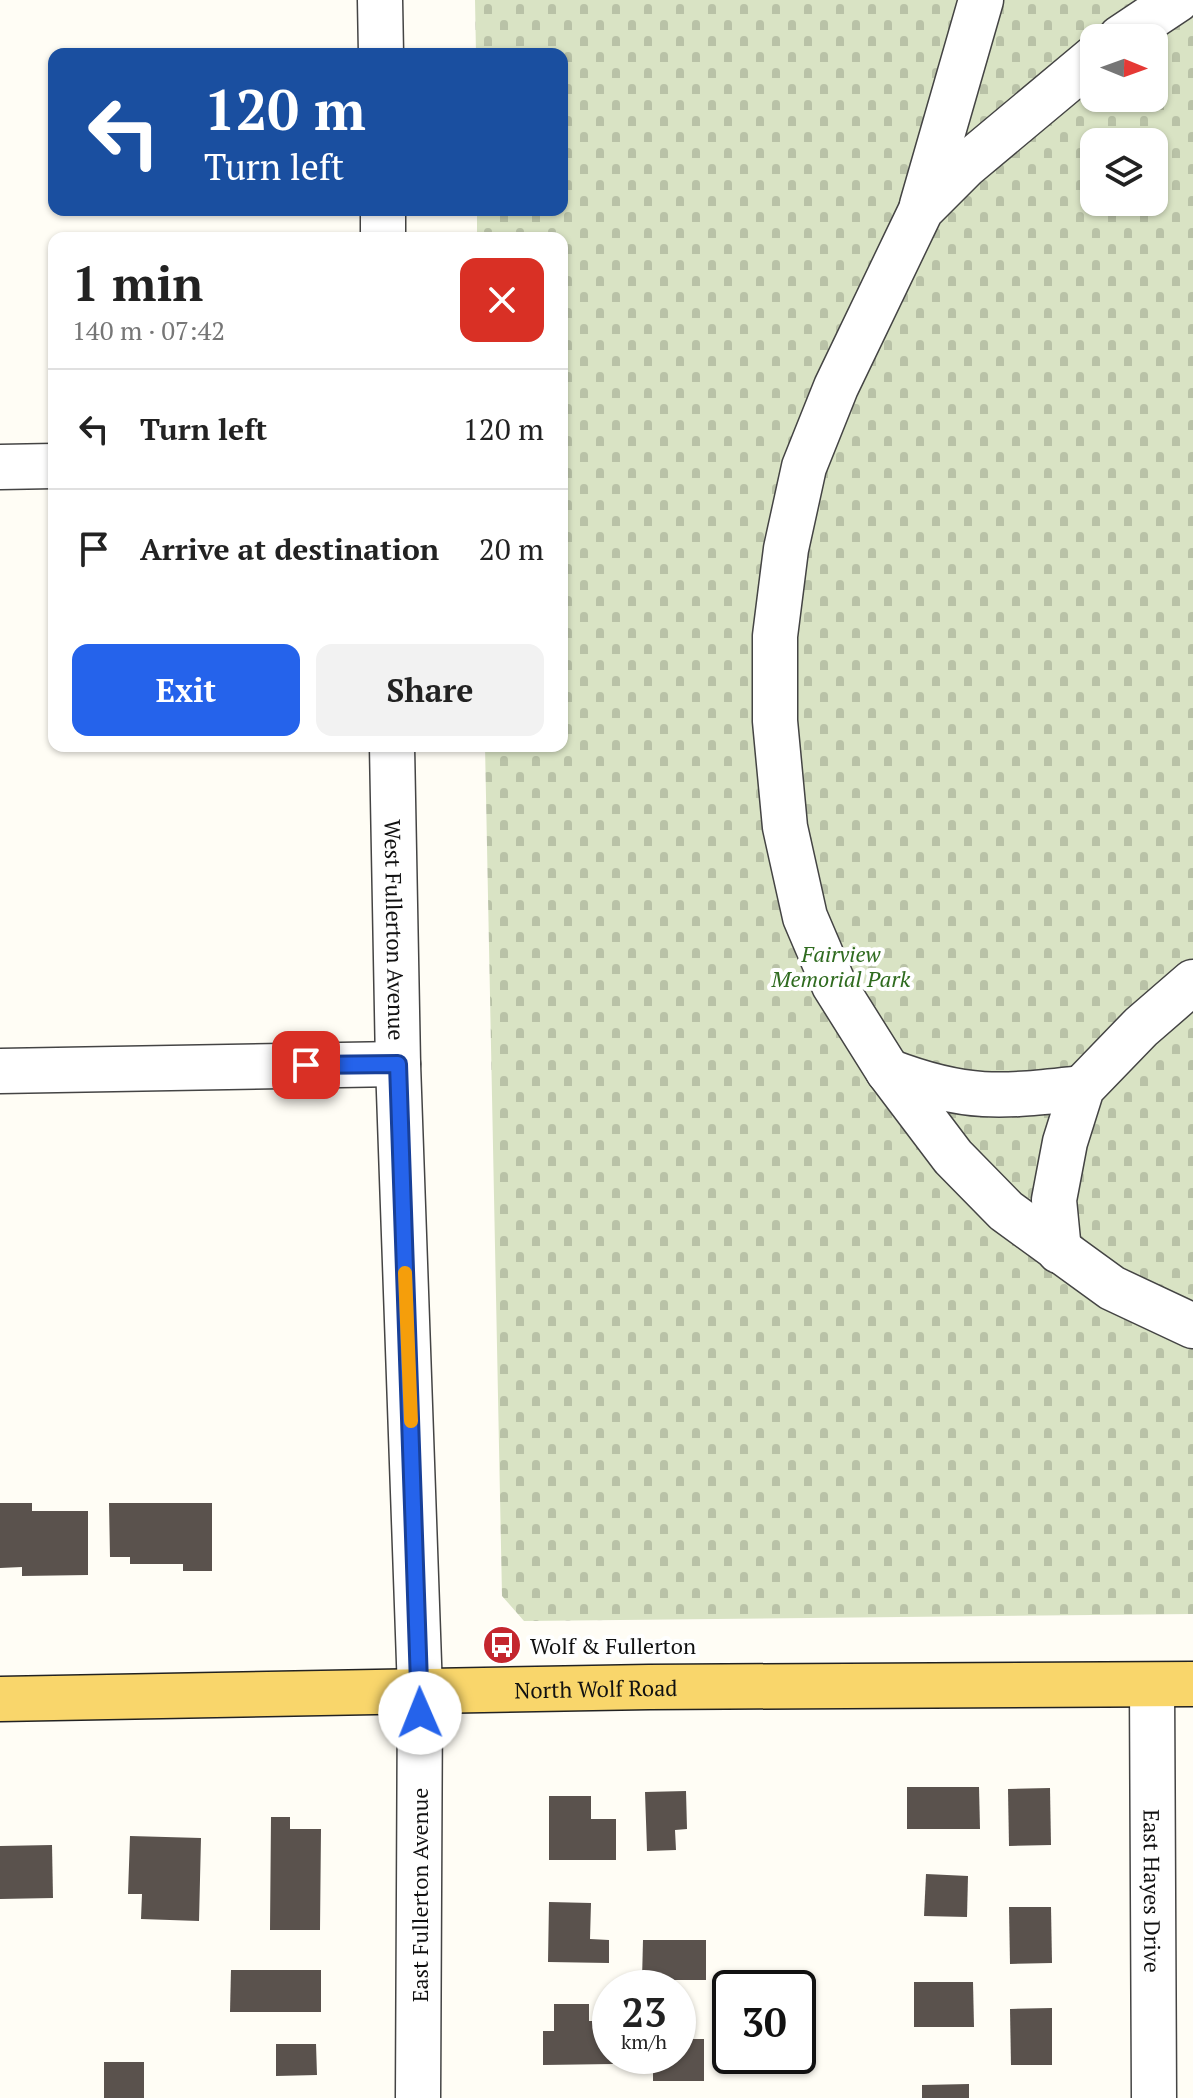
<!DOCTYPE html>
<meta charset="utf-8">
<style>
:root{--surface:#fff;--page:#f2f2f2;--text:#222;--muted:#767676;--line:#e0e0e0;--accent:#2563eb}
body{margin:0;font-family:"PT Serif",serif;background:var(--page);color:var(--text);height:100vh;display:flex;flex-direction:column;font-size:30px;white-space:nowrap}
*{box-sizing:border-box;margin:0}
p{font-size:26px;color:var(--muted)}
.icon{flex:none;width:44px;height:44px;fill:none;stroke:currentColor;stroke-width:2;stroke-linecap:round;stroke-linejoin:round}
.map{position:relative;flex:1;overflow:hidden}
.drawer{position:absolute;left:48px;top:232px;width:520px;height:520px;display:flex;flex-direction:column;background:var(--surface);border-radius:16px;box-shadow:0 2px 6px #0004}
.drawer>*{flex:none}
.top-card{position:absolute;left:48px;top:48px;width:520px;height:168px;border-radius:16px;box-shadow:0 2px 6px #0004;background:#1a4fa0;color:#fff;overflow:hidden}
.needle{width:52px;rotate:91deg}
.tools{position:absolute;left:1080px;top:24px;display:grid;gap:16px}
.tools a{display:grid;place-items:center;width:88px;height:88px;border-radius:16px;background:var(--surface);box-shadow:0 2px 6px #0004;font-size:40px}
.speed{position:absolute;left:592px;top:1970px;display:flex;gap:16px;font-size:40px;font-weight:700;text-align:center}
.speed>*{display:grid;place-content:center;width:104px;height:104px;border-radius:50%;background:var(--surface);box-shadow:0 2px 6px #0004;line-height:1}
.speed small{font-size:20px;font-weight:400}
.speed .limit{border:4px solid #111;border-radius:12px;background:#fff;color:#111}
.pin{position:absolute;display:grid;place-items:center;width:68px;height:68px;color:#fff;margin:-34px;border-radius:16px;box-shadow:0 4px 12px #0006}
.me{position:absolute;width:88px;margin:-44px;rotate:359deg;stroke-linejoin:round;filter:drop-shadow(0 0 6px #0008)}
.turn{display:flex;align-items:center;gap:28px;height:168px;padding:0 24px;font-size:36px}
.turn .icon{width:104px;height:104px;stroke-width:2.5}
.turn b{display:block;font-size:56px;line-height:68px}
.round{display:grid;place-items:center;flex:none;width:84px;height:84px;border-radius:16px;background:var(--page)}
.head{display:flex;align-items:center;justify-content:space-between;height:136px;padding:0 24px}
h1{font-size:48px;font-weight:600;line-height:60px}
.primary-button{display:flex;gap:16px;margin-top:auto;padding:16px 24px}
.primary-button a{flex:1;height:92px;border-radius:16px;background:var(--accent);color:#fff;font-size:32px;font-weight:600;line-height:92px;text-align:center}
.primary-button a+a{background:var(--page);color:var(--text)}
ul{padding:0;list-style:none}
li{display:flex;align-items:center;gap:24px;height:120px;padding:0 24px;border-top:2px solid var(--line)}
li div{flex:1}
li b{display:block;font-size:30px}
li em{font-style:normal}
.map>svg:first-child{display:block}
.cemetery{fill:url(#cemetery-stones);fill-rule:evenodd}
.building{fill:#5a524d}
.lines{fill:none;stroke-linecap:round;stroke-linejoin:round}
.minor-casing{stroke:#444;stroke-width:47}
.major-casing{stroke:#222;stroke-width:47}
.minor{stroke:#fff;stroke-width:44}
.major{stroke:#f9d66b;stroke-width:44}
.route-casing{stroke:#184099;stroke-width:20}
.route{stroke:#2563eb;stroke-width:14}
.slow{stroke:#f59e0b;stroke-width:14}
.labels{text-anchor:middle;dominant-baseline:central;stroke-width:8;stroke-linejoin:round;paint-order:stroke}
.street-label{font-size:22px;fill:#111;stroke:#fff}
.park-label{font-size:22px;font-style:italic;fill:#2f6b1f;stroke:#fff}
.poi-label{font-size:22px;fill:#111;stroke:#fff;text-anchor:start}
</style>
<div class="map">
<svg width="1193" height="2098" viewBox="0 0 1193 2098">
<defs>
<pattern id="cemetery-stones" width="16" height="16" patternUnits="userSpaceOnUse" patternTransform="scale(2)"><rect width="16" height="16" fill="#d9e3c4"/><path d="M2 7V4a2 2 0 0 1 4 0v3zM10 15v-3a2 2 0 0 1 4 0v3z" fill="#b9c2a7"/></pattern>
</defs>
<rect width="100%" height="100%" fill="#fffdf5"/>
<path class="cemetery" d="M475,0H1193V1614L524,1621L502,1596L485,746H562V238H477V210H562V54H476ZM1094,38H1154V98H1094ZM1094,142H1154V202H1094Z"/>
<g class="building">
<path d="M0,1503H32V1511H88V1575L22,1576V1567L0,1568Z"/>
<path d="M109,1503H212V1571H183V1564H130V1557H110Z"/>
<path d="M907,1787H979L980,1829H907Z"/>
<path d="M1050,1788L1051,1845L1009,1846L1008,1789Z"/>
<path d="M686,1791L687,1829L675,1830L676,1850L647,1851L645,1792Z"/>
<path d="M549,1796H591V1819H616V1860H549Z"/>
<path d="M271,1817H290V1829H321L320,1930H270Z"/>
<path d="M130,1836L201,1838L199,1921L141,1919L142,1894H128Z"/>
<path d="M52,1845L53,1898L0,1899V1846Z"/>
<path d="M926,1874L968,1876L967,1917L924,1916Z"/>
<path d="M549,1902L591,1903L590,1939L609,1940V1963L548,1962Z"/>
<path d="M1009,1907H1051L1052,1963L1010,1964Z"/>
<path d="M643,1940H706V1980H642Z"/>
<path d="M231,1970H321V2012H230Z"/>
<path d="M914,1982H973L974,2027H914Z"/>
<path d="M554,2004H589V2021H610L613,2064L543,2065V2031H554Z"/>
<path d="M1052,2008V2065H1011L1010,2009Z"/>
<path d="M678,2039H704V2081H653V2056H678Z"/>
<path d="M276,2044H316L317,2075L276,2076Z"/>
<rect x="104" y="2062" width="40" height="36"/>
<path d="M969,2084V2098H922V2085Z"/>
</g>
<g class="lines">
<defs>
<g id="minor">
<path d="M380,0L381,54"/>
<path d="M1120,38L1177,0"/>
<path d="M1094,58L966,165L921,210L836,387L804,467L786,549L775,636V721L785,827L805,917L834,985L888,1071L953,1157L1006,1211L1112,1288L1193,1326"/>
<path d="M922,205L981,0"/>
<path d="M383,210V238"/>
<path d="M0,467L54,466"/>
<path id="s1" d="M392,746L398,1064L420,1691L418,2098"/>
<path d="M0,1071L398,1064"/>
<path d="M888,1071C966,1101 1001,1097 1082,1088"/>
<path d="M1059,1251L1054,1200L1065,1142L1082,1088L1141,1027L1193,982"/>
<path id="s2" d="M1152,1685L1154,2098"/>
</g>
<g id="major">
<path id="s3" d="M0,1699L649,1687L1193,1684"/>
</g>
</defs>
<use href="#minor" class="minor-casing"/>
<use href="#major" class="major-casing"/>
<use href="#minor" class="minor"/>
<use href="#major" class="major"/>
</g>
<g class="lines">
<defs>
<path id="route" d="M306,1065L398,1064L420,1713"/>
</defs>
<use href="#route" class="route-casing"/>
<use href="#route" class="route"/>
<path class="slow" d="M405,1273L411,1421"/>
</g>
<defs>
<symbol id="bus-disc" viewBox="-11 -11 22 22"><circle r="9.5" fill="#c4262e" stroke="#fff"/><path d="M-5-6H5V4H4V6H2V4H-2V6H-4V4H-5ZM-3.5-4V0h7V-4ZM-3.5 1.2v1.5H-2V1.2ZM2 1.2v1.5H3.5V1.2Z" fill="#fff"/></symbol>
</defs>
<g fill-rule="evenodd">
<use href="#bus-disc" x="480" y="1623" width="44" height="44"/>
</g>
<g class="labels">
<g class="street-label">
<text stroke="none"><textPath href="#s1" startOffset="184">West Fullerton Avenue</textPath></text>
<text stroke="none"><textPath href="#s3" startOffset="596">North Wolf Road</textPath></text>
<text stroke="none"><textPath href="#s2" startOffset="206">East Hayes Drive</textPath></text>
<text transform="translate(419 1895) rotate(-90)">East Fullerton Avenue</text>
</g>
<g class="park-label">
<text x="841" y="953">Fairview<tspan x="841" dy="25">Memorial Park</tspan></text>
</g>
<g class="poi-label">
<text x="530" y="1645">Wolf &amp; Fullerton</text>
</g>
</g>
</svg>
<div class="tools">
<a><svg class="needle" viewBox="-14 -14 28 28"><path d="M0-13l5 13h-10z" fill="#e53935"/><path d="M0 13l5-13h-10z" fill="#767676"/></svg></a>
<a><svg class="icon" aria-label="layers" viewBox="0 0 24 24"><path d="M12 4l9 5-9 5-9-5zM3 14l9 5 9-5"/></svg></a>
</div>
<div class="speed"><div>23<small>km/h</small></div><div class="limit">30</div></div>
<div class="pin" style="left:306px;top:1065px;background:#d93025"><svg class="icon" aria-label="arrive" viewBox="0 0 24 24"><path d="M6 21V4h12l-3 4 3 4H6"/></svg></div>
<svg class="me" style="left:420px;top:1713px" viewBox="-20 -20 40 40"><circle r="19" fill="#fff"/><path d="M0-13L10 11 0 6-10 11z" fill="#2563eb"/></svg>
<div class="top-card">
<div class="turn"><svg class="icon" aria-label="left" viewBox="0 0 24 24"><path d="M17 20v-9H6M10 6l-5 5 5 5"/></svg><div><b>120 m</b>Turn left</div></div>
</div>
<section class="drawer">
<div class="head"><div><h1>1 min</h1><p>140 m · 07:42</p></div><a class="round" style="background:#d93025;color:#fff"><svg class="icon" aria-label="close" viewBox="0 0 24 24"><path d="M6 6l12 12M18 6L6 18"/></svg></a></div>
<ul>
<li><svg class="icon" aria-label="left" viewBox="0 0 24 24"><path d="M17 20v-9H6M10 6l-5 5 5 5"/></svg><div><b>Turn left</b></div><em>120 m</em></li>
<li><svg class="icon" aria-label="arrive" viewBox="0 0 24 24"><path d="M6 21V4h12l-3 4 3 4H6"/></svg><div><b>Arrive at destination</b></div><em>20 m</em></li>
</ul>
<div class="primary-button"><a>Exit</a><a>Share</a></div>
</section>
</div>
